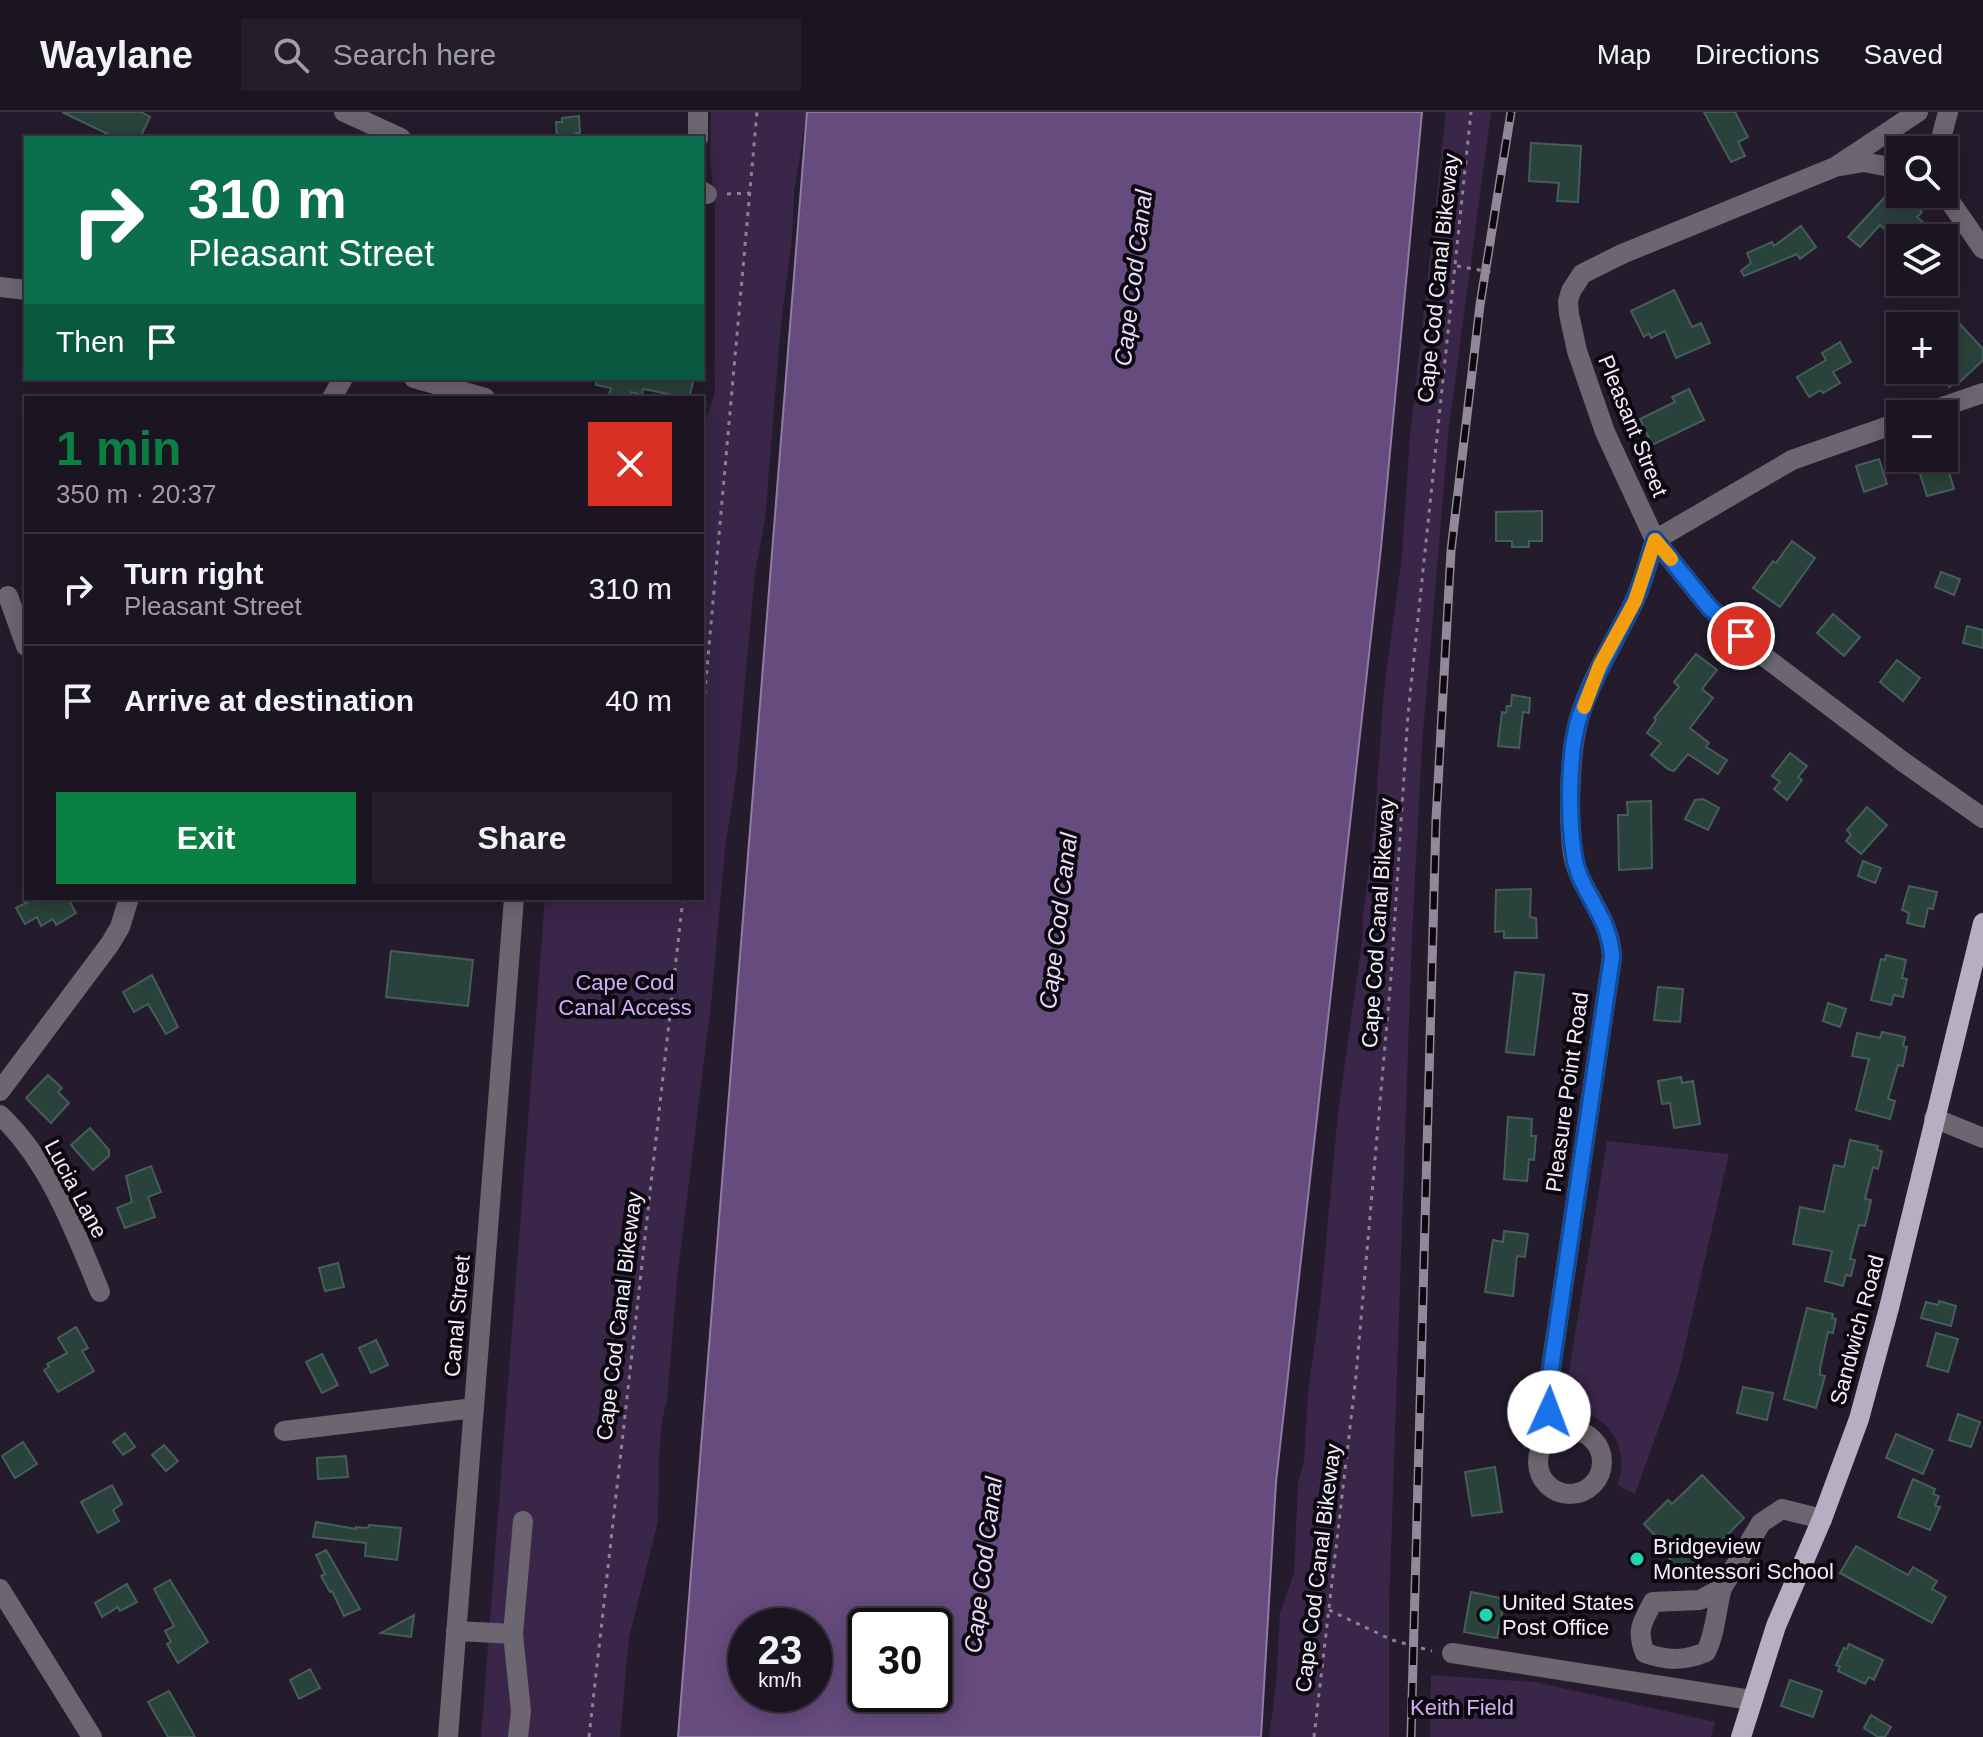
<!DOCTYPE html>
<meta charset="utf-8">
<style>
:root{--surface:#1b1421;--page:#241d2a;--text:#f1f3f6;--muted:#a09ea5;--line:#39333f;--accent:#0b8043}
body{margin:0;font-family:Arial,sans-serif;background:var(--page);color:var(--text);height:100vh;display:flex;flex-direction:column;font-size:30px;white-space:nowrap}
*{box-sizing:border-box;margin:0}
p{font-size:26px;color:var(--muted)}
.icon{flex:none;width:44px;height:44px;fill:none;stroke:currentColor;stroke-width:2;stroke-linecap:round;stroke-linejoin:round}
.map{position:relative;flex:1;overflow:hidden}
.panel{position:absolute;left:24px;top:284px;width:680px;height:504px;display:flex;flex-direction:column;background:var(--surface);border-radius:0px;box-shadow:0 4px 20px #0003,0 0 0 2px var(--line)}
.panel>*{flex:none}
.banner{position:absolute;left:24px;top:24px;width:680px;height:244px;border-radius:0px;box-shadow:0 4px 20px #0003,0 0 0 2px var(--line);background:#0b6e4f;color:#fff;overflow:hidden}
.buttons{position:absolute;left:1886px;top:24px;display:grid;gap:16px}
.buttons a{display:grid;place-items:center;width:72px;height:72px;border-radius:0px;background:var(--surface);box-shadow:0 4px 20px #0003,0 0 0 2px var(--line);font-size:40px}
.speed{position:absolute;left:728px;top:1496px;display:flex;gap:16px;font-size:40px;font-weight:700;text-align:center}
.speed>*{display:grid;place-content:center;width:104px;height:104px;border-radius:50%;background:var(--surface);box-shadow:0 4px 20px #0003,0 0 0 2px var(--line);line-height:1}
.speed small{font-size:20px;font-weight:400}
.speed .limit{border:4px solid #111;border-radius:12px;background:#fff;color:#111}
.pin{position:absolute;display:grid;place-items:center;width:68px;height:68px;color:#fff;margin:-34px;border:4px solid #fff;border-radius:50%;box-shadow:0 2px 8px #0007}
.me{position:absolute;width:88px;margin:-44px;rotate:2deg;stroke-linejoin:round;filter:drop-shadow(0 0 6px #0008)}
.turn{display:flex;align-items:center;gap:28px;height:168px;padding:0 32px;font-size:36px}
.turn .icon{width:104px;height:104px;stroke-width:2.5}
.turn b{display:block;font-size:56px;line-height:68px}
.then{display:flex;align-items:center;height:76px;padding:0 32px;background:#0003;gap:16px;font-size:30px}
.round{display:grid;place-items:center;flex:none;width:84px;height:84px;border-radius:0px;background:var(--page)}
.overview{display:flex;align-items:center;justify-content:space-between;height:136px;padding:0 32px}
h1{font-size:48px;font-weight:800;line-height:60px;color:var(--accent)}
.primary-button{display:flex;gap:16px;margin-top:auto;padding:16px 32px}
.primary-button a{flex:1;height:92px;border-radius:0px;background:var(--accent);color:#fff;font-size:32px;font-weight:800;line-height:92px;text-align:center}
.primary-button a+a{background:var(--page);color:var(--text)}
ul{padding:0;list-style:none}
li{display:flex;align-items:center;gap:24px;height:112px;padding:0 32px;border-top:2px solid var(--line)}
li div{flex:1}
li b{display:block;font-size:30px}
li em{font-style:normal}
header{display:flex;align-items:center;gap:48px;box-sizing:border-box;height:112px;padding:0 40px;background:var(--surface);border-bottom:2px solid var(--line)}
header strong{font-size:38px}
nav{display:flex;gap:44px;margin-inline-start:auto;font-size:28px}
.search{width:560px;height:72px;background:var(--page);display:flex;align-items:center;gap:20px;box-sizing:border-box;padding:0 28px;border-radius:0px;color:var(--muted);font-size:30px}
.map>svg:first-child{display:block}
.green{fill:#392649}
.water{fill:#664b7e;stroke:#907ca3;stroke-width:2;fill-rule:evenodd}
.building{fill:#29423b;stroke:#455e57;stroke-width:2}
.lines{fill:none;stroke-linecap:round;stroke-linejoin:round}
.path{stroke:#8b8392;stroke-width:3;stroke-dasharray:4 6;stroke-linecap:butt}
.minor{stroke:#6b666f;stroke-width:20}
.major{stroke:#b7aec1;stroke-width:20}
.rail-casing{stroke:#908997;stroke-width:9}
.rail{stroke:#0b080f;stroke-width:6;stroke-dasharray:18;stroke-linecap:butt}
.route-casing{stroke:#114b97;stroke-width:20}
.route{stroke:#1a73e8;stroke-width:14}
.slow{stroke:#f59e0b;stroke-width:14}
.poi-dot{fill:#1ed5b0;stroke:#0b080f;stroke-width:3}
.labels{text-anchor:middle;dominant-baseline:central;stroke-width:8;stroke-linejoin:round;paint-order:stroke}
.street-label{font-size:22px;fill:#f3edf9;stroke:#0b080f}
.park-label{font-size:22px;fill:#d5adfb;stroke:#0b080f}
.poi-label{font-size:22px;fill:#f3edf9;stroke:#0b080f;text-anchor:start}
.water-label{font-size:24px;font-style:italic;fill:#ebdbfb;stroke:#0b080f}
</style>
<header>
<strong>Waylane</strong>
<div class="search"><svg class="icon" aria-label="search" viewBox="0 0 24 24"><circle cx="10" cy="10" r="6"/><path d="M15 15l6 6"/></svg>Search here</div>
<nav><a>Map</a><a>Directions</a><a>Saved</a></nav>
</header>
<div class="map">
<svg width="1983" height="1625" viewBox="0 0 1983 1625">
<rect width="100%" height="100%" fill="#241b2c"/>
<g class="green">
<path d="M711,0H807L794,80L792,128L781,212L765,407L755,461L737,658L725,737L711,893L677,1167L667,1289L662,1308L659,1348L658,1409L629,1526L620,1625H481L545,786H702V320L715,280V98L710,47Z"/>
<path d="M1446,0H1491L1449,315L1422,633L1412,824L1389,1495V1625H1269L1276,1572L1280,1501L1294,1461L1298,1371L1304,1349L1308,1280L1321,1185L1338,1000L1362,830L1363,803L1374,715L1384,578L1402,443L1410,324Z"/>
<path d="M1607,1029L1729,1042L1679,1260L1635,1382L1617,1373C1626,1351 1621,1325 1602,1310C1586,1298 1571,1298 1566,1277Z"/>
<path d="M1431,1563L1535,1570L1715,1610L1711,1625H1430Z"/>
</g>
<path class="water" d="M807,0H1422L1381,436L1276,1370L1261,1625H678ZM814,1514V1582H746V1514ZM934,1514V1582H866V1514Z"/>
<g class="building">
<path d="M62,0H141L150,5L140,26H116Z"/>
<path d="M1704,0H1735L1748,25L1738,30L1745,44L1731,50Z"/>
<path d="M579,4L580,21H576V26H557L556,10H562V6Z"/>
<path d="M1531,31L1581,34L1578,90L1557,89L1559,71L1529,69Z"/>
<path d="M1894,75L1922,100L1917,105L1941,126H1894L1880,113L1860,135L1848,125Z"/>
<path d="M1801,114L1816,135L1800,147L1797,142L1744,164L1741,159L1751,151L1747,141L1772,130L1774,134Z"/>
<path d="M1674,178L1692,215L1701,211L1710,231L1676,246L1665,219L1651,226L1649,221L1644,225L1631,199Z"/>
<path d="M1959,211L1983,237V248L1961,269L1949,275L1944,265V225Z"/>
<path d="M1840,230L1851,250L1833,260L1840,271L1823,281L1821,278L1809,285L1797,265L1826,248L1822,241Z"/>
<path d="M597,266H694L689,286L643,277L642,283L631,280L630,286H608L611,276L596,273Z"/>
<path d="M1689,277L1704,308L1652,333L1640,307L1675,290L1672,285Z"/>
<path d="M1925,346H1945L1954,377L1927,384L1920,362L1929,360Z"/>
<path d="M1879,347L1887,372L1864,380L1856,354Z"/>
<path d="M1542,399V429H1529V435H1512V429H1496V400Z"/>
<path d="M1792,429L1815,446L1780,495L1753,476L1773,449L1776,451Z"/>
<path d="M1941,460L1960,467L1954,483L1935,475Z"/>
<path d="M1833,502L1860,525L1844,544L1817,521Z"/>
<path d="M1967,514L1983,518V536L1963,531Z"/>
<path d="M1696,542L1717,558L1702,577L1713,586L1690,616L1709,631L1706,635L1727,648L1718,662L1688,642L1674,659L1668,657L1651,643L1661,631L1647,621L1656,608L1654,606L1679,575L1674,570Z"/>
<path d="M1897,548L1920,566L1903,589L1880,570Z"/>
<path d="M1512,583L1530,586L1529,601L1523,600L1519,636L1498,634L1502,600L1506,601L1507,594H1511Z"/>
<path d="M1790,641L1807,654L1798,665L1802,668L1787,688L1774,677L1780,670L1772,664Z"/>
<path d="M1703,687L1719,696L1708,718L1685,707L1695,688Z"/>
<path d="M1651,689L1652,756L1619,758L1618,703H1628L1627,690Z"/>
<path d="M1867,695L1887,713L1861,742L1846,729L1851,723L1847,718Z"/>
<path d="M1863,749L1881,756L1875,771L1858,764Z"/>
<path d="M1909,774L1937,780L1933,797L1928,796L1924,815L1907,811L1909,801L1902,798Z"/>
<path d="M1531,777L1530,805L1536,806L1537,826H1504V819L1495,820L1496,778Z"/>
<path d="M35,786H68L76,801L56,813L53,807L41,814L37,805L25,812L16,796Z"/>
<path d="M391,839L473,848L468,894L386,885Z"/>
<path d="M1886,843L1906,848L1902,866L1907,867L1903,885L1894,883L1891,893L1871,888L1881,847L1885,848Z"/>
<path d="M1515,860L1544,863L1534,943L1506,940Z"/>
<path d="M152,863L178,915L166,922L148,892L134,900L123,880Z"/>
<path d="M1658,875L1683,877L1680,910L1654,908Z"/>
<path d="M1828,891L1846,897L1840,915L1823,909Z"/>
<path d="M1882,920L1905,925L1903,934L1907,935L1903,954L1898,953L1888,987L1895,989L1890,1007L1856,998L1869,947L1852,944L1857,921L1880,926Z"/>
<path d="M48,963L62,976L58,980L69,991L51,1011L26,986Z"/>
<path d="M1681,965L1682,971L1693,969L1700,1012L1674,1016L1670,991L1662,992L1658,969Z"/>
<path d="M1508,1005L1532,1007L1531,1024H1536L1534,1048L1529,1047L1527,1069L1504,1067Z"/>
<path d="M90,1016L109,1038V1044L93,1058L71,1033Z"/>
<path d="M1850,1028L1878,1034L1877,1038L1882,1039L1878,1057L1873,1055L1865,1087L1871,1088L1865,1114L1859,1113L1850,1147L1855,1148L1851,1164L1846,1163L1843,1174L1825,1169L1832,1139L1793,1132L1800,1095L1824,1100L1834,1053L1844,1055Z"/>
<path d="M151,1054L161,1080L148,1085L155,1105L125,1116L117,1096L132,1090L126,1064Z"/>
<path d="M1504,1119L1528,1122L1525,1145L1517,1144L1513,1184L1485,1180L1493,1128L1503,1130Z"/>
<path d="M338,1151L344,1175L325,1179L319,1156Z"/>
<path d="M1939,1189L1956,1194L1951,1214L1921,1206L1926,1190L1938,1193Z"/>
<path d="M1807,1196L1833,1202L1832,1206L1836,1207L1833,1221L1828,1220L1820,1257V1263L1825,1264L1816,1296L1784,1287Z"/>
<path d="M76,1215L88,1236L82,1239L94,1259L58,1280L44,1258L49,1255L47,1252L67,1241L58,1226Z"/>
<path d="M1936,1221L1958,1227L1948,1260L1927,1254Z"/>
<path d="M376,1228L388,1253L371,1261L359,1236Z"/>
<path d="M322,1242L338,1273L322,1281L306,1250Z"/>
<path d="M1743,1275L1773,1281L1767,1308L1737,1301Z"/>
<path d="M1958,1302L1980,1310L1971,1335L1949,1328Z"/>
<path d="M125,1321L135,1335L123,1343L113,1330Z"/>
<path d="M1896,1322L1933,1338L1923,1362L1886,1346Z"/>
<path d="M23,1330L37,1352L15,1366L2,1344Z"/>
<path d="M164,1333L178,1349L166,1359L152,1343Z"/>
<path d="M346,1344L348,1365L318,1367L317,1346Z"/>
<path d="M1495,1355L1502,1400L1472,1404L1465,1360Z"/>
<path d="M1702,1363L1744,1406L1700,1451L1697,1448L1683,1461L1669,1446L1673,1442L1644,1412L1668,1388L1672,1392Z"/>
<path d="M1913,1367L1935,1377L1933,1382L1939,1384L1935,1394L1940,1395L1930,1418L1898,1405Z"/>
<path d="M112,1373L122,1392L113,1398L119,1409L98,1421L81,1390Z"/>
<path d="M316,1410L356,1417V1415L368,1416L369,1413L401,1416L397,1448L365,1444L366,1431L313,1425Z"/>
<path d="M1856,1434L1908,1463L1913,1455L1937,1469L1932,1477L1946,1485L1932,1511L1840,1461Z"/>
<path d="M326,1438L360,1497L344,1504L332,1479L330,1480L321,1464L325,1462L316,1443Z"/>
<path d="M170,1468L208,1530L178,1551L167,1532L171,1530L165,1519L174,1514L154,1477Z"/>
<path d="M127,1472L137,1490L120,1499L118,1495L102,1505L95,1491Z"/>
<path d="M1471,1480L1505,1487L1497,1526L1464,1520Z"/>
<path d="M414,1503L411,1525L381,1521Z"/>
<path d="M1849,1532L1883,1548L1874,1568L1869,1565L1865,1572L1838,1559L1840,1555L1836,1553L1844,1536L1847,1537Z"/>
<path d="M310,1557L320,1576L299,1587L290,1568Z"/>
<path d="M1790,1568L1822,1579L1813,1605L1781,1594Z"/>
<path d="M169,1579L195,1625H168L148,1590Z"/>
<path d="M1871,1603L1891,1615L1885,1625H1878L1864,1616Z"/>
</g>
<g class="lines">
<g class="path">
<path d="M727,82L750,81"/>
<path d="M1457,154L1496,161"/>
<path d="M702,612L757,0"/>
<path d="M1329,1498L1392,1528L1432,1539"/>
<path d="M589,1625L683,786"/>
<path d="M1314,1625L1356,1264L1391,865L1408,602L1471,0"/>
</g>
<g class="minor">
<path d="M344,0L401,26"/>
<path d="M1918,0L1835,55L1622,142L1582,162L1571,179L1568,189L1569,202L1577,239L1605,320L1655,428L1709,495L1757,539L1902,649L1983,706"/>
<path d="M698,26V0"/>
<path d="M1938,38L1948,0"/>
<path d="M1841,54L1864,50L1900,57"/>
<path d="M702,79L707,82"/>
<path d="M1944,81L1983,137"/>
<path d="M0,175L26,178"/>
<path d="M414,266L485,286"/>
<path d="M332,286L343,266"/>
<path d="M1922,302L1983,281"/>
<path d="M8,484L26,534"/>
<path d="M0,979L110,832L120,815L129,786"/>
<path d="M0,1003C49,1049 75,1119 100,1180"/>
<path d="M1934,1006L1983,1026"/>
<circle cx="1570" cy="1350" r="32"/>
<path d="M284,1319L474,1296"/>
<path d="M1558,1321L1549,1300L1547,1283L1612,845C1610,803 1580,780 1573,743C1568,706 1569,638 1580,603C1593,563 1615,529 1633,492C1643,472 1648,449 1655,428L1792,348L1900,310"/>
<path d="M1722,1476C1716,1497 1716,1520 1706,1540C1684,1549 1668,1549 1645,1541C1636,1519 1642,1510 1653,1490L1700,1488L1722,1476L1761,1411L1782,1397L1822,1407"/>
<path d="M0,1477L92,1625"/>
<path d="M456,1519L513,1522L523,1409"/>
<path d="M513,1522L521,1599L518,1625"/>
<path d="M1452,1541L1751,1588"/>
<path d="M448,1625L514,786"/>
</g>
<path class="major" d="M1741,1625L1776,1514L1822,1407L1859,1307L1889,1196L1983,811"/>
<defs>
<path id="rail" d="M1411,1625L1436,708L1451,439L1480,193L1511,0"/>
</defs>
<use href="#rail" class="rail-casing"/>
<use href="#rail" class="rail"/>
</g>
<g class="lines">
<defs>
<path id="route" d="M1549,1300L1547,1283L1612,845C1610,803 1579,780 1574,743C1568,705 1568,638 1580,603C1594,563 1615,529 1633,492C1643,472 1648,449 1655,428L1709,495L1741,524"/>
</defs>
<use href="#route" class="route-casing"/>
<use href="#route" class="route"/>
<path class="slow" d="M1584,595L1600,553L1635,489L1655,428L1671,447"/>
</g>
<g class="poi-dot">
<circle cx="1637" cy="1447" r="8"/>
<circle cx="1486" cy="1503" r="8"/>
</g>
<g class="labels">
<g class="street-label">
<text transform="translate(1438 166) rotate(-84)">Cape Cod Canal Bikeway</text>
<text transform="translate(1633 314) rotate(68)">Pleasant Street</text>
<text transform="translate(1378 811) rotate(-86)">Cape Cod Canal Bikeway</text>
<text transform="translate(1567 980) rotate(-82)">Pleasure Point Road</text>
<text transform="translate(76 1077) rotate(62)">Lucia Lane</text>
<text transform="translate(457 1204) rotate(-85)">Canal Street</text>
<text transform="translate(619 1204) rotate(-83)">Cape Cod Canal Bikeway</text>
<text transform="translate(1857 1218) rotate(-75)">Sandwich Road</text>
<text transform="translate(1318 1456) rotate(-83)">Cape Cod Canal Bikeway</text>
</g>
<g class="park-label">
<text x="625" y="870">Cape Cod<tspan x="625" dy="25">Canal Access</tspan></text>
<text x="1462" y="1595">Keith Field</text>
</g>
<g class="poi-label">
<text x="1653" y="1434">Bridgeview<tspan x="1653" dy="25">Montessori School</tspan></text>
<text x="1502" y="1490">United States<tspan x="1502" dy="25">Post Office</tspan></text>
</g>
<g class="water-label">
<text transform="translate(1133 166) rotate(-83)">Cape Cod Canal</text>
<text transform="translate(1058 809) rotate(-83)">Cape Cod Canal</text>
<text transform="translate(983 1453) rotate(-83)">Cape Cod Canal</text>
</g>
</g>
</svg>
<div class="buttons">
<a><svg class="icon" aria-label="search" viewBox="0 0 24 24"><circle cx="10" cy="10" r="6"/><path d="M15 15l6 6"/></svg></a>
<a><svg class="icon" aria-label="layers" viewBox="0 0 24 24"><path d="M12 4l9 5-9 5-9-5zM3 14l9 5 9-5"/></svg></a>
<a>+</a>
<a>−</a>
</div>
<div class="speed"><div>23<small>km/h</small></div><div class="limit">30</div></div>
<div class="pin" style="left:1741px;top:524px;background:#d93025"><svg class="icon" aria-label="arrive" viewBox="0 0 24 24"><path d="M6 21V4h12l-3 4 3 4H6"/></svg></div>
<svg class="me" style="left:1549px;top:1300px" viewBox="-20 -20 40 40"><circle r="19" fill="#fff"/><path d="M0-13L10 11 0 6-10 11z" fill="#1a73e8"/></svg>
<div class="banner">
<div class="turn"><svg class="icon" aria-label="right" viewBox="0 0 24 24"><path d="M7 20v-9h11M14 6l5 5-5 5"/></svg><div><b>310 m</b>Pleasant Street</div></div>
<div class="then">Then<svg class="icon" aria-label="arrive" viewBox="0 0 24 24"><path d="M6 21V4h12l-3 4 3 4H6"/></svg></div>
</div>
<section class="panel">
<div class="overview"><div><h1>1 min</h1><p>350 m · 20:37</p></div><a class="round" style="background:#d93025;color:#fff"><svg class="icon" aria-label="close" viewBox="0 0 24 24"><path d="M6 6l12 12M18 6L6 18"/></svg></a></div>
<ul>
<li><svg class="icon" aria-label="right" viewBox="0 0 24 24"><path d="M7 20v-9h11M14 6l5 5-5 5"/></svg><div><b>Turn right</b><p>Pleasant Street</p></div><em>310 m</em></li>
<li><svg class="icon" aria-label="arrive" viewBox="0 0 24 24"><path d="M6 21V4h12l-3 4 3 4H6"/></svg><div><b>Arrive at destination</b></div><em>40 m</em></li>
</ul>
<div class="primary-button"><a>Exit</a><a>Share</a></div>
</section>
</div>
